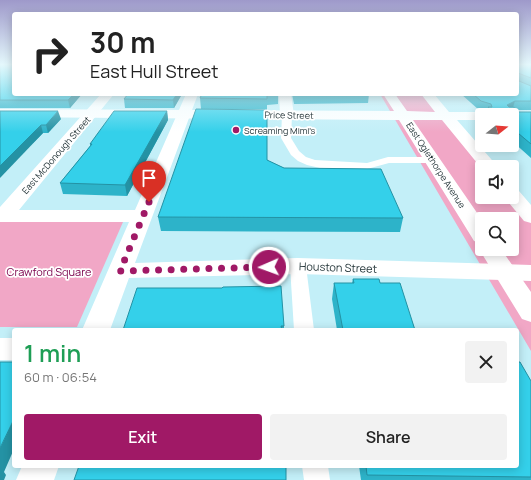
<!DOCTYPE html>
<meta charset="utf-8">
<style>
:root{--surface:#fff;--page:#f2f2f2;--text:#222;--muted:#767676;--accent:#a01966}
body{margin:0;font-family:Manrope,sans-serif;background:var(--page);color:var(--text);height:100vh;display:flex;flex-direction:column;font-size:15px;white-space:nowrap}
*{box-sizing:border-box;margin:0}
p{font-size:13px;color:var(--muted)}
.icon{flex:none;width:22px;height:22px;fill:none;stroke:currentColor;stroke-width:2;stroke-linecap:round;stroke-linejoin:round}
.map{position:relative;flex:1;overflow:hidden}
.sheet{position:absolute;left:12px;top:328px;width:507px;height:140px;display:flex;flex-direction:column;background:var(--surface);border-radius:4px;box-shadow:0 2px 10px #0003}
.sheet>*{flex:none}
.guide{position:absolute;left:12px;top:12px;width:507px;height:84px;border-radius:4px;box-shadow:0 2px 10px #0003;background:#fff;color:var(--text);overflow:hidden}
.needle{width:26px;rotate:73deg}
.controls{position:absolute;left:475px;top:108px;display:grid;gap:8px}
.controls a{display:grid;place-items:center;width:44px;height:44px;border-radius:4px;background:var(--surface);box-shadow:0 2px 10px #0003;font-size:20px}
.pin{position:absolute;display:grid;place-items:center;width:34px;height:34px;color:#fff;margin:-41px -17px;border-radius:50% 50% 50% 0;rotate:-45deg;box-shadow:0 0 4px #0007}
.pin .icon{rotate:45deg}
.me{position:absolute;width:44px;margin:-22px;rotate:268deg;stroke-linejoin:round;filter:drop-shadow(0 0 3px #0008)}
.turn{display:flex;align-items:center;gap:14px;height:84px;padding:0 12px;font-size:18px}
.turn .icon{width:52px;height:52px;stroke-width:2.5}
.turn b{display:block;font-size:28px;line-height:34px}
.round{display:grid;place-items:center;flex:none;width:42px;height:42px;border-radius:4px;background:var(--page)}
.summary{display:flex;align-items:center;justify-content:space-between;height:68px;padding:0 12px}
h1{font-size:24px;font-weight:600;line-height:30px;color:#1e9e55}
.primary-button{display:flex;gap:8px;margin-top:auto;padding:8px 12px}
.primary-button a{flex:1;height:46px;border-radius:4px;background:var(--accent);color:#fff;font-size:16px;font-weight:600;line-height:46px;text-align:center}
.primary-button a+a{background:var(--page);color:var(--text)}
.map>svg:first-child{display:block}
.green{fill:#f1a7c6;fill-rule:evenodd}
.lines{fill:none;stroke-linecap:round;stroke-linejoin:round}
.service{fill:#fff;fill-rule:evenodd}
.minor{fill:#fff;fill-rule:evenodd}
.secondary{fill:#fff;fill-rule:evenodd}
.wall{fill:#2db3c9}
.shaded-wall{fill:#2492a4}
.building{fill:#34d0ea;stroke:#2492a4}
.route{stroke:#a01966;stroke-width:7;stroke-dasharray:0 12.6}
.poi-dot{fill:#a01966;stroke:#fff;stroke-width:1.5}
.labels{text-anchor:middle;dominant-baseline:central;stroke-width:3.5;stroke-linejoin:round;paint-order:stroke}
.far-street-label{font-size:9px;fill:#1f3034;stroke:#fff}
.far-poi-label{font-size:9px;fill:#1f3034;stroke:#fff;text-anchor:start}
.street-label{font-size:11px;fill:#1f3034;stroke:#fff}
.park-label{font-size:11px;fill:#7a004b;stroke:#fff}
</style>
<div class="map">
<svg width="531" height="480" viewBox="0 0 531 480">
<rect width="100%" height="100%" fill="#c3eff8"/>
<g class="green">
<path d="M380,94H430L482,167V197H512V188L531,209V351ZM482,219H512V249H482Z"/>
<path d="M0,222H123L77,327H0Z"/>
</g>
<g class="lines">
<g class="service">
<path d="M287,112L292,115L291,138L299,151L306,157L315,160L367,163L388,157H432L436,158L438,160L436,162L432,163H389L367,169L320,168L307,165L298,161L291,155L281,138L282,115Z"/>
<path d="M298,261L304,262L306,266L314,330H294L290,266L292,262Z"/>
<path d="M302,466H328L330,480H304Z"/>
</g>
<g class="minor">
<path d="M101,94H114L19,210H135L186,94H198L135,263L298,258L531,265V281L298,274L129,278L110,330H82L129,222H0V207Z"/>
<path d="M279,94H291L294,115L292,118L287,119L282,118L280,115Z"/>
<rect x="0" y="338" width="14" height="22"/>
<path d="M22,466H59L54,480H16Z"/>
</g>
<g class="secondary">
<path d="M383,94H395L407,111L435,112L421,94H434L449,112H482L488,115H482V120H457L498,167H482V169L442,120H413L482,220V243L474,241L471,236L399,120L0,117V109L394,111Z"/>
<path d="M512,189L519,191L531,205V223L524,221L504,197H512Z"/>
<path d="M482,244V249H501L531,292V322L522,319L479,249Z"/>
</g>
</g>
<g class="wall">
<path d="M0,65L14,94H82L70,108H0Z"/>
<path d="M517,65H531V110H515V112H531V158L512,141V115H485L486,113L479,110L461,94H517Z"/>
<path d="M182,94L174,108H125L124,99Z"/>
<path d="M278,94V104L267,105V109H201L200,98Z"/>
<path d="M292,94H369L368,103L294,104Z"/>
<path d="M0,111L61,119L48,133H43L33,143Z"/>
<path d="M167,111L168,120L127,196L63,194L60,183L90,146V144Z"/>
<path d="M267,160L284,168L403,218L400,232L161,231L158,217Z"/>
<path d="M353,279L380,283L415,330H337L332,299L334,283H352Z"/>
<path d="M222,288L284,326V330H123Z"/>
<path d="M531,381V480H361L359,466H517Z"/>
</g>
<g class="shaded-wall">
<path d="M74,94H82L70,108L68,100Z"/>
<path d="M177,94H182L174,108L173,100Z"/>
<path d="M515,101L512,110L507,105Z"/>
<path d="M58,111L61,119L48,133L46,125Z"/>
<path d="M167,111L168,120L127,196L125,185Z"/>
<path d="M41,125L43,133L0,178V166Z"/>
<path d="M14,419V449L4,472L6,475L4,480H0V448Z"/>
</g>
<g class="building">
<path d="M0,65H14V94H74L68,100H0Z"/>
<path d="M517,65H531V78L518,73L519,81L531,86V101H515L507,105L509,107H514L515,112H531V144L512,128V115H497L488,107H492L491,104L481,101L473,94H517Z"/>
<path d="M128,94H177L173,100L124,99Z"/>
<path d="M202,94H278L267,95V99L200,98Z"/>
<path d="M196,109L267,110V160L284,168L381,169L403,218L158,217Z"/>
<path d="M0,111H58L46,125H41L0,166Z"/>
<path d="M114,111H167L125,185L60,183L92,144H90Z"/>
<path d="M353,279H379L380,283H400L415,330H343L334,283H354Z"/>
<path d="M281,286L284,326H281L282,330H123L137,288H222L223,287Z"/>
<path d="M0,362H14V419L0,448Z"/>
<path d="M517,362H520L531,381V477L367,475L366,466H517Z"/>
<path d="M79,466H286V480H74Z"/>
</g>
<linearGradient id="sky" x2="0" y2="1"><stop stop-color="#9e99ca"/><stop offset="0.49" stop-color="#e4f8fc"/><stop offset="1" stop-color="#e4f8fc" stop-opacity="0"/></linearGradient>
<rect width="531" height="132" fill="url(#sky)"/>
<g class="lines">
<path class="route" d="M149,202L120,271L269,267"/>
</g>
<circle class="poi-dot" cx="236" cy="130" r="4"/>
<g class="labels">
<g class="far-street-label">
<text transform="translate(289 115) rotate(1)">Price Street</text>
<text transform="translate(56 155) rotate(-49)">East McDonough Street</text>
<text transform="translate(436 165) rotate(57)">East Oglethorpe Avenue</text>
</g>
<g class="far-poi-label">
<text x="244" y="130">Screaming Mimi's</text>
</g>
<g class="street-label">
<text transform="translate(338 267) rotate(2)">Houston Street</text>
</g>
<g class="park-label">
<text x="49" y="271">Crawford Square</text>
</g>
</g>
</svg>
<div class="controls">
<a><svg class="needle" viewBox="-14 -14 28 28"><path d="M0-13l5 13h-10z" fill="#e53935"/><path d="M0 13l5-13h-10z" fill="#767676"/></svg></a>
<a><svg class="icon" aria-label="sound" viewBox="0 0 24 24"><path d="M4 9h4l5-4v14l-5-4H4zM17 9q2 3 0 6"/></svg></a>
<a><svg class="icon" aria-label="search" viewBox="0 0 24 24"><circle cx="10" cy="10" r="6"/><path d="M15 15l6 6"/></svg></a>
</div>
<div class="pin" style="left:149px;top:202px;background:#d93025"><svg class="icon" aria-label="arrive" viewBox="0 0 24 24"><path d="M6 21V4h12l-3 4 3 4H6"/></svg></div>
<svg class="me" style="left:269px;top:267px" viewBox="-20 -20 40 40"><circle r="17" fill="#a01966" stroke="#fff" stroke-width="3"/><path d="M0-11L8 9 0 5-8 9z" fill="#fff"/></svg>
<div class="guide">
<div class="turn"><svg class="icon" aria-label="right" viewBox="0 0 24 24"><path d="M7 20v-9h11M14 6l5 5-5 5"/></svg><div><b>30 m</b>East Hull Street</div></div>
</div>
<section class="sheet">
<div class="summary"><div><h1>1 min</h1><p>60 m · 06:54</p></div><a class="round"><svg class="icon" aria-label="close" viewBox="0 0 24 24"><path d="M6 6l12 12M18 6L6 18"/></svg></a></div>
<div class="primary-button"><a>Exit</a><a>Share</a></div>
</section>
</div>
